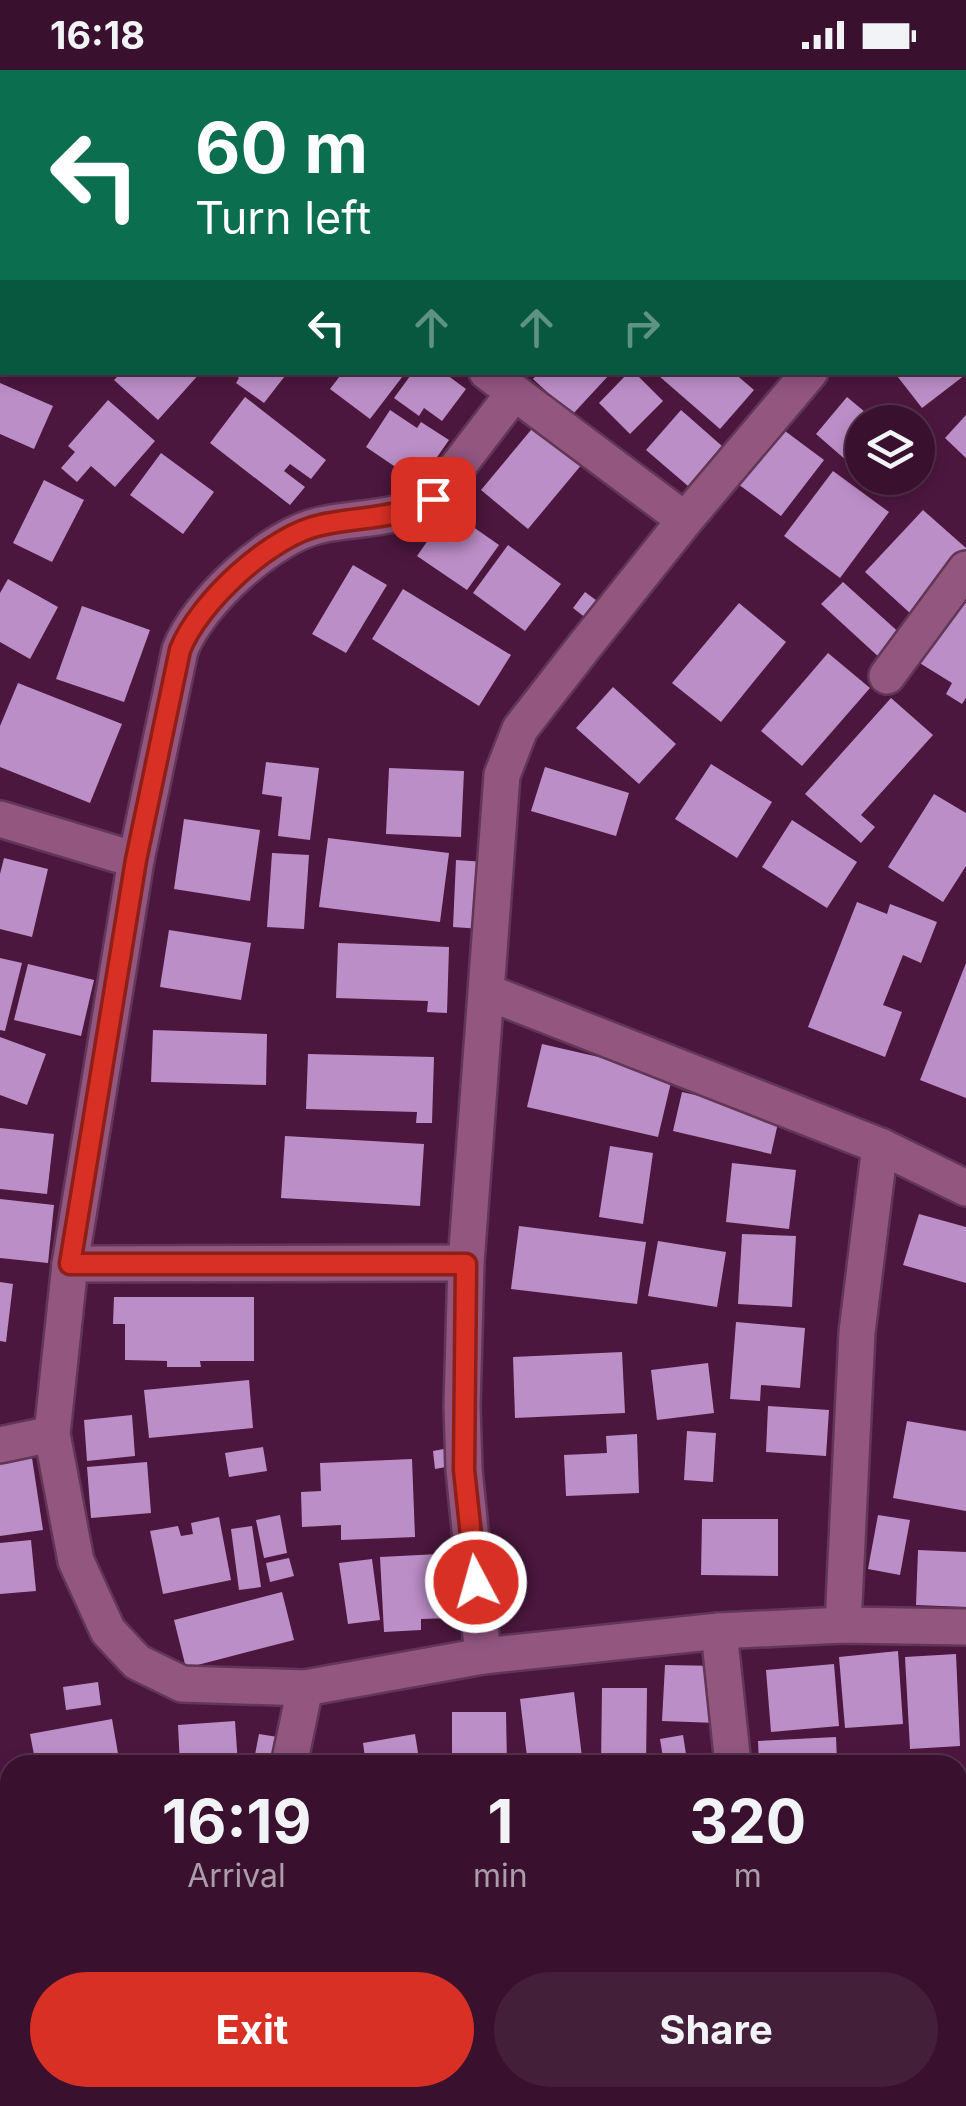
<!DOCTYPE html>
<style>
:root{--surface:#39112e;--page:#441f3a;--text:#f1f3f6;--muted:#ab9daa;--line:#53314a;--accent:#d93025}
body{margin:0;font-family:Inter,sans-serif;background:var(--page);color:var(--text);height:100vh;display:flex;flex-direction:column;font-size:38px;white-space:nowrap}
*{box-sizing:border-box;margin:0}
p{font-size:32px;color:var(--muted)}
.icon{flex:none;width:55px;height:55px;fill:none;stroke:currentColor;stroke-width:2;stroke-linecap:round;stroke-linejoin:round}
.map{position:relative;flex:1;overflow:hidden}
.panel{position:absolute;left:0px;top:1685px;width:968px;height:352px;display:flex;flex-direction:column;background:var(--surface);border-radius:30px 30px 0 0;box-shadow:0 5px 15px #0003,0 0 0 2px var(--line)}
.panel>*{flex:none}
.hud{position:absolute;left:0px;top:0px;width:968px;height:305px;box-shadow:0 5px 15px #0003,0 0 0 2px var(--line);background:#0b6e4f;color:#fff;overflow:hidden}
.controls{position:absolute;left:845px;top:335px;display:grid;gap:20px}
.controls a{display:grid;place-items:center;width:90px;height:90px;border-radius:50%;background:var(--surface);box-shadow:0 5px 15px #0003,0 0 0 2px var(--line);font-size:50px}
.pin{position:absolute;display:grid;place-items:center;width:85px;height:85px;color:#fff;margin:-42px;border-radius:20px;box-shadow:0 5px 15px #0006}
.me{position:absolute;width:110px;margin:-55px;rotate:354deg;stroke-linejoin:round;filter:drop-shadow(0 0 8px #0008)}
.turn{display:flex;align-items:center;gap:35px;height:210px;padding:0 30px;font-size:45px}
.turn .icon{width:130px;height:130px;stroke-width:2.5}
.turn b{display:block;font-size:70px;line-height:85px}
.lanes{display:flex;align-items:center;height:95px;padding:0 30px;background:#0003;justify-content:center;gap:50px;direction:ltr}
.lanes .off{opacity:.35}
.eta{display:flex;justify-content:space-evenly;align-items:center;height:170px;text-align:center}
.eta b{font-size:60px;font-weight:700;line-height:70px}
.button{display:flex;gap:20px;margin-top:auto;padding:20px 30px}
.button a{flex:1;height:115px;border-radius:60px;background:var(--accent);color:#fff;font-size:40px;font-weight:700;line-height:115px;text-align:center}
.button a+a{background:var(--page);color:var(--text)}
.status{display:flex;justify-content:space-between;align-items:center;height:70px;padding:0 50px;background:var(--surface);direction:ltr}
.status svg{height:28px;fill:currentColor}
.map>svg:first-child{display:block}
.building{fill:#bc8ec7}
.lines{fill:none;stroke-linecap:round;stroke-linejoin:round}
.street-casing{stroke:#613656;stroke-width:40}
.street{stroke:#92567f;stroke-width:35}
.route-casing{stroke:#8d1f18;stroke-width:25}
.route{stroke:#d93025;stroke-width:18}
</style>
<div class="status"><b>16:18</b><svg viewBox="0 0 49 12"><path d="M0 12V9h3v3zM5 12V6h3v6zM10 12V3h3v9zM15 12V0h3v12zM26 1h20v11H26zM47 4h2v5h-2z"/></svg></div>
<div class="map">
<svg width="966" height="2036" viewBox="0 0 966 2036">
<rect width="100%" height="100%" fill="#4c173e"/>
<g class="building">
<path d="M122,302H201L158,350L114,310Z"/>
<path d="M232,302H288L264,333L236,313L239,308Z"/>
<path d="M343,302H406L370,349L330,319Z"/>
<path d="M413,302H443L466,319L442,351L424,338L419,346L394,328Z"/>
<path d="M539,302H607L609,305L572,345L533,309Z"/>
<path d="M629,302H634L663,331L630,364L599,333Z"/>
<path d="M663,302H733L754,320L720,359L659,306Z"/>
<path d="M894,302H964L965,305L922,338Z"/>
<path d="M0,313L53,336L34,379L0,364Z"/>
<path d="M245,327L326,390L311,409L290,394L284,401L305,417L290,435L210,373Z"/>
<path d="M847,327L877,352H862V404L816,364Z"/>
<path d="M108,330L155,371L115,417L91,396L77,412L61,398L75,382L68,376Z"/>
<path d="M390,340L417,358L421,352L449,370L419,413L366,377Z"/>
<path d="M681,340L722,376L688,416L646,380Z"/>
<path d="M966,345V388L945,368Z"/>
<path d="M536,354L583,393L528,459L481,420Z"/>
<path d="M777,355L824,390L781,446L734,411Z"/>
<path d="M161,383L214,422L183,464L130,425Z"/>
<path d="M833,401L889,442L840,508L784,466Z"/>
<path d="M44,410L84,430L52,492L13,473Z"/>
<path d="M449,440L499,475L467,520L417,486Z"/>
<path d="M923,440L966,478V483L911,544L865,502Z"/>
<path d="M508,475L561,514L525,561L473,523Z"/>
<path d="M353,495L387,515L346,583L312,564Z"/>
<path d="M8,509L58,537L30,589L0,572V523Z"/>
<path d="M843,512L903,566L881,589L821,534Z"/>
<path d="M966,515V628L962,634L946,624L952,613L918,592Z"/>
<path d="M403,519L511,585L479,636L372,569Z"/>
<path d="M585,522L604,536L591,552L573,538Z"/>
<path d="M739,533L786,572L721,652L672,613Z"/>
<path d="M82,536L150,560L124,632L56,609Z"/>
<path d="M828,583L870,618L802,696L761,661Z"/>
<path d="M18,613L122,654L90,733L0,697V656Z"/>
<path d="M613,617L676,674L639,714L576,658Z"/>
<path d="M891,628L933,665L861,745L875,757L861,773L805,724Z"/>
<path d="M266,692L319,698L310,770L278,766L282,727L262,724Z"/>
<path d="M711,694L772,732L737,788L675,749Z"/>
<path d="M545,697L629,723L616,766L531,741Z"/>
<path d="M389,698L464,701L461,767L386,764Z"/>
<path d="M934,724L966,743V796L943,832L888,797Z"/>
<path d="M184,749L260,760L250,831L174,819Z"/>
<path d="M792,750L857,792L827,838L762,797Z"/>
<path d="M328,768L449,783L440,852L319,837Z"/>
<path d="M272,783L309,785L304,859L267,857Z"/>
<path d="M4,788L48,799L32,867L0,859V804Z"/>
<path d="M456,790L485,792L482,859L453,857Z"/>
<path d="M857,832L887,844L890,834L937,852L921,893L903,885L883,935L902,942L885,987L808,957Z"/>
<path d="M169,860L251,873L241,930L160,917Z"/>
<path d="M338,873L449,877L447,943L427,942L428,931L336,928Z"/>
<path d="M0,888L22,893L5,961L0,960Z"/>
<path d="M966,893V1028L920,1010Z"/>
<path d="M28,894L94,910L81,966L14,950Z"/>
<path d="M153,960L267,964L266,1015L151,1012Z"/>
<path d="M0,967L46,984L27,1035L0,1025Z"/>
<path d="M542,974L673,1004L658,1067L527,1037Z"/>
<path d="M308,984L434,987L432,1053H416L417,1042L306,1039Z"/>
<path d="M682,1022L780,1044L771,1084L673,1061Z"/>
<path d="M0,1058L54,1064L47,1124L0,1119Z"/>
<path d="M285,1066L424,1074L420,1136L281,1128Z"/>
<path d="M610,1076L653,1083L643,1154L599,1147Z"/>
<path d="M732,1093L796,1100L789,1159L726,1152Z"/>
<path d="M0,1129L54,1135L48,1193L0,1188Z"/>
<path d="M919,1144L966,1157V1213L903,1195Z"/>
<path d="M519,1156L646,1172L637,1234L511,1219Z"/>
<path d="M742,1164L796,1166L792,1237L738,1234Z"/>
<path d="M658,1171L726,1182L717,1237L648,1226Z"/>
<path d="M0,1212L13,1214L6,1272L0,1271Z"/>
<path d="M114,1227H254V1291H200L201,1297H167V1291L125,1290V1254H113Z"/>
<path d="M736,1252L805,1258L800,1318L761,1315L760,1331L730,1329Z"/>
<path d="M622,1282L625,1343L515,1348L513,1287Z"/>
<path d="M708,1293L714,1343L657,1350L651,1300Z"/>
<path d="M249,1310L253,1358L149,1368L144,1320Z"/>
<path d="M768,1336L829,1340L826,1386L766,1382Z"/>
<path d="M132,1345L135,1386L87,1391L84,1350Z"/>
<path d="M907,1351L966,1361V1441L893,1428Z"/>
<path d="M687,1361L716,1363L713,1412L684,1410Z"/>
<path d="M637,1364L639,1423L566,1426L564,1385L607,1383L606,1366Z"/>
<path d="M263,1377L267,1401L229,1407L225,1383Z"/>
<path d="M449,1378L452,1396L435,1399L433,1381Z"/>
<path d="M32,1388L43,1460L0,1466V1393Z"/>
<path d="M412,1389L415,1467L341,1470V1455L302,1457L301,1422L321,1421L320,1393Z"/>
<path d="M147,1392L151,1443L91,1448L87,1397Z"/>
<path d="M280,1445L287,1483L264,1488L256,1450Z"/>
<path d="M878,1445L910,1450L900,1505L868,1499Z"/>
<path d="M219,1447L231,1510L163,1524L150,1461L178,1456L181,1466L193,1464L191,1453Z"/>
<path d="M702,1449H778V1506L701,1505Z"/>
<path d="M252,1456L261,1517L239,1520L231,1459Z"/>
<path d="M31,1470L36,1521L0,1524V1473Z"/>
<path d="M918,1480L966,1482V1537L916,1535Z"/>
<path d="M439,1484V1503H449L451,1548L421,1549V1560L384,1562L380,1487Z"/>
<path d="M289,1488L294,1506L270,1512L266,1493Z"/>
<path d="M372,1489L380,1550L348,1554L339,1493Z"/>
<path d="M282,1522L294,1570L186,1598L174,1550Z"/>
<path d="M898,1581L903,1654L845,1658L839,1587Z"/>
<path d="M956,1584L960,1676L910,1679L905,1587Z"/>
<path d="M834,1594L839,1656L771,1662L766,1600Z"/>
<path d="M665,1595L719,1596L717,1653L662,1651Z"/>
<path d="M98,1612L101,1635L66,1640L63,1617Z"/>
<path d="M602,1618H647L646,1695H601Z"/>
<path d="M574,1622L583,1695H528L520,1629Z"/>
<path d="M452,1642H506L507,1695H452Z"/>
<path d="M112,1649L120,1695H36L30,1664Z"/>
<path d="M235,1651L238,1695H180L178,1655Z"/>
<path d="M259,1664L284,1668L279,1695H253Z"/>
<path d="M415,1664L420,1695H366L363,1673Z"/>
<path d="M683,1665L686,1684L663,1688L660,1669Z"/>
<path d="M836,1667L837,1691L759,1694L758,1671Z"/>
<rect x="958" y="1708" width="8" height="71"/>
<path d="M10,1764V1833L0,1834V1765Z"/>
<path d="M958,1798H966V1850L958,1851Z"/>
<path d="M0,1849L10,1850V1915L0,1914Z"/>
<rect x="958" y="1868" width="8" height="51"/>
<path d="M10,1944V2008L0,2009V1945Z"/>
<path d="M966,1966V2031L949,2034L948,2028H958V1968Z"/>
<path d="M279,2028H346L347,2036H279Z"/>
<path d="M488,2028H513L515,2036H455Z"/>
<path d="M530,2028H615L617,2036H532Z"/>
</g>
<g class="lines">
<defs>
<g id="street">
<path d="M98,0L101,2"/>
<path d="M660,0L662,2"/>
<path d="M965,139L966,138"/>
<path d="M487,302L685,450"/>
<path d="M514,323L433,429C397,450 360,447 321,455C271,465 198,533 180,580L136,790L70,1194L52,1364L76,1491L108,1561L137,1592L182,1614L305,1618L483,1586L719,1561L843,1555L966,1557"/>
<path d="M887,606L966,499"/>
<path d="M0,749L136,790"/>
<path d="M487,922L880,1076L966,1118"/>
<path d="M70,1194L466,1193"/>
<path d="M0,1375L52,1364"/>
<path d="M843,1555L857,1262L880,1076"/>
<path d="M719,1561L733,1695"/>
<path d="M483,1586L464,1400L462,1336L466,1193L502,705L520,659L583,578L685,450L810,302"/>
<path d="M289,1695L305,1618"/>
<path d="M788,2028L790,2036"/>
<path d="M0,2034L12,2036"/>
<path d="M250,2036L251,2028"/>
</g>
</defs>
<use href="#street" class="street-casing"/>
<use href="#street" class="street"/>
</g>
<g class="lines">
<defs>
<path id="route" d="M433,429C397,450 360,446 321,455C271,465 198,533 180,580L136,790L70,1194H466L464,1400L476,1512"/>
</defs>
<use href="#route" class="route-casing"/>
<use href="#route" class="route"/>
</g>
</svg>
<div class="controls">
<a><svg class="icon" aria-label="layers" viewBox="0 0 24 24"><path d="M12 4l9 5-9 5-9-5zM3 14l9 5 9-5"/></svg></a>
</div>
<div class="pin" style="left:433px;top:429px;background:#d93025"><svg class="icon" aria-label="arrive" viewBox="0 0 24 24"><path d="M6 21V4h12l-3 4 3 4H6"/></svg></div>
<svg class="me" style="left:476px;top:1512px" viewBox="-20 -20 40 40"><circle r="17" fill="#d93025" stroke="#fff" stroke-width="3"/><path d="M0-11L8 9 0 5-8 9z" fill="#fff"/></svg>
<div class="hud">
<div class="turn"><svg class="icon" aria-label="left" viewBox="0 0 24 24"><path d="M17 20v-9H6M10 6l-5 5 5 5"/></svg><div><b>60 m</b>Turn left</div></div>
<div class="lanes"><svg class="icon" aria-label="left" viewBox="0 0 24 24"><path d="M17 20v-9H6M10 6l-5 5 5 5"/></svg><svg class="icon off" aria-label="ahead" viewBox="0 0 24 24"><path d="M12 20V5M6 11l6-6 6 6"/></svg><svg class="icon off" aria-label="ahead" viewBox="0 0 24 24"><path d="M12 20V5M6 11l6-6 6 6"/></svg><svg class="icon off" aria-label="right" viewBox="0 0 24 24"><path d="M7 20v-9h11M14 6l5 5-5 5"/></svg></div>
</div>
<section class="panel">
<div class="eta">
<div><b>16:19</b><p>Arrival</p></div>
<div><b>1</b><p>min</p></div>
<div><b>320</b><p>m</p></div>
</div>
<div class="button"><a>Exit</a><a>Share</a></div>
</section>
</div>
